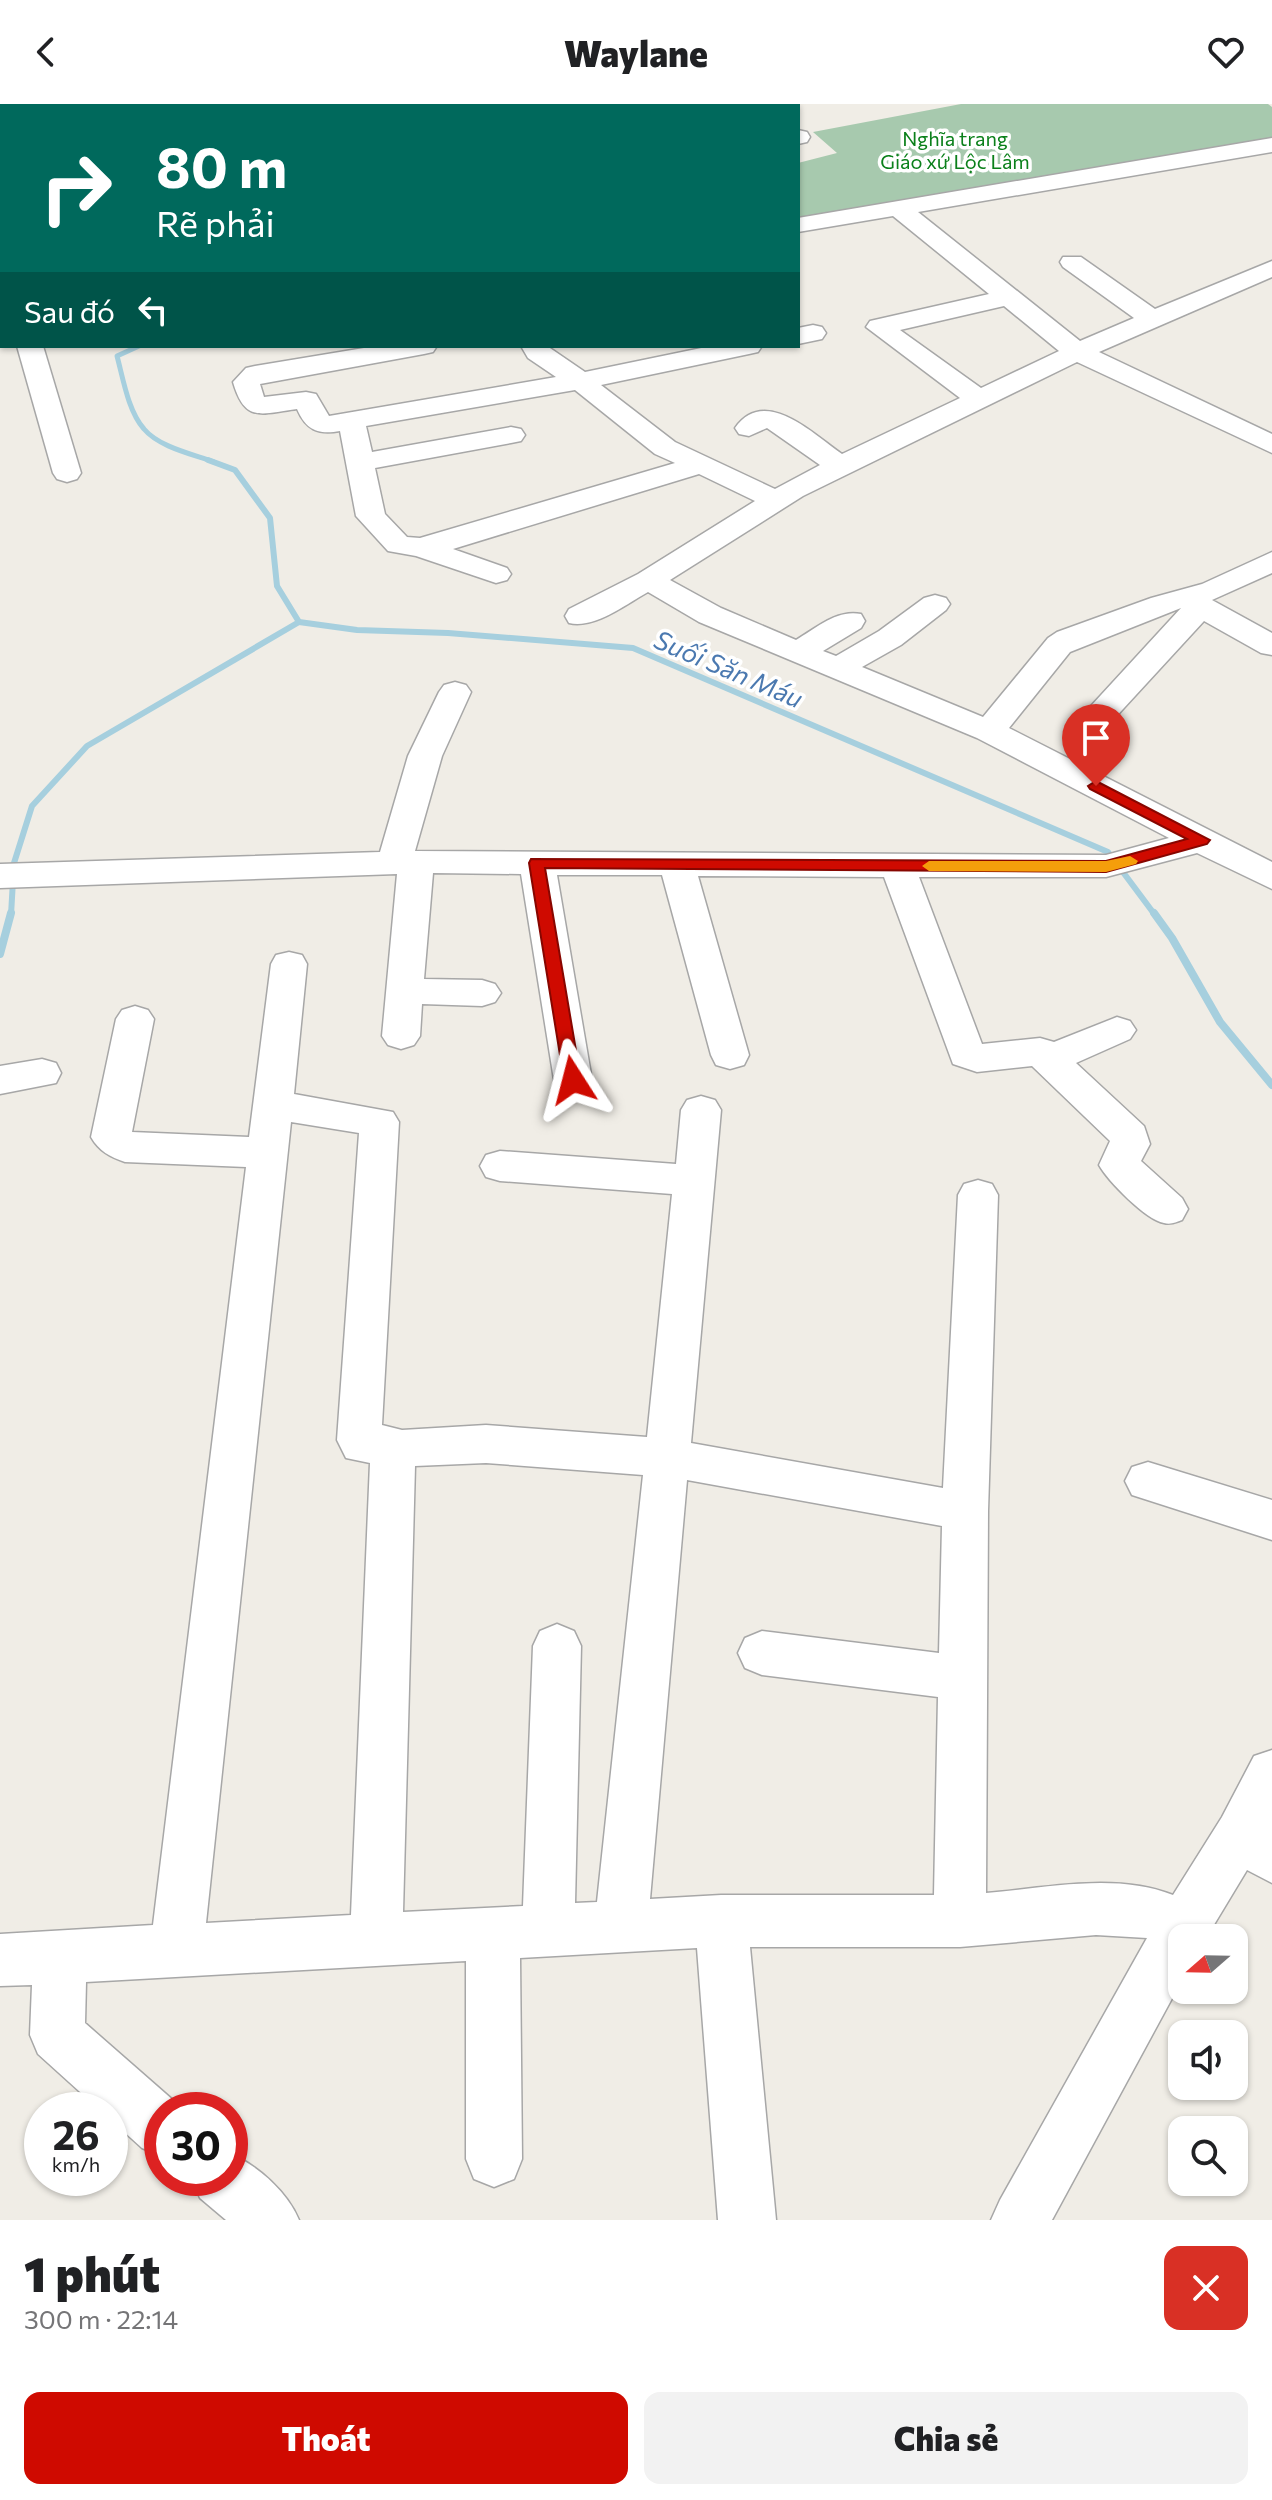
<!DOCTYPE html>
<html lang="vi">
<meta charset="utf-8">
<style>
:root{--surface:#fff;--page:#f2f2f2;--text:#202124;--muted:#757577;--accent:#cf0a00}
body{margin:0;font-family:Commissioner,sans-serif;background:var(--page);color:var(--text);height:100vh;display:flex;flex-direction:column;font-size:30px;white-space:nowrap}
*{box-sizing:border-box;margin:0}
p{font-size:26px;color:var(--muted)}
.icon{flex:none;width:44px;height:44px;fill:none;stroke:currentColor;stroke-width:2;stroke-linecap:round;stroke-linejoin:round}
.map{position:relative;height:2116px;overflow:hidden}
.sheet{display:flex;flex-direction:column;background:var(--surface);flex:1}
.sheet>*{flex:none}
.top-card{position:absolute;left:0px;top:0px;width:800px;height:244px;box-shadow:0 2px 6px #0004;background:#00695c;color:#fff;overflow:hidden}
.needle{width:52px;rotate:250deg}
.buttons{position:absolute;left:1168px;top:1820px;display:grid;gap:16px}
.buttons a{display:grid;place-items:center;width:80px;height:80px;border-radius:16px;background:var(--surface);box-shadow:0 2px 6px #0004;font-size:40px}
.speed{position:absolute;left:24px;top:1988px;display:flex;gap:16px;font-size:40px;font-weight:700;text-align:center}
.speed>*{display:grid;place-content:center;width:104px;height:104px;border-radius:50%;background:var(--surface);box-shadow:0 2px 6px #0004;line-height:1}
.speed small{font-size:20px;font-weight:400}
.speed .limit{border:12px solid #d22;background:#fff;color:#111}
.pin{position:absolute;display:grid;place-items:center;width:68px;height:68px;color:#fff;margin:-82px -34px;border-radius:50% 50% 50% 0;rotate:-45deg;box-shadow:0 0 8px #0007}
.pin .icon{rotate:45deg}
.me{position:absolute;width:88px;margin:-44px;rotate:351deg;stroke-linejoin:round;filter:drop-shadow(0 0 6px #0008)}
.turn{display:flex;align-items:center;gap:28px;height:168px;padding:0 24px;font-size:36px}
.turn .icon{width:104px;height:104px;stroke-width:2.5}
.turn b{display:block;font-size:56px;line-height:68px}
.then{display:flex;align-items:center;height:76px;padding:0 24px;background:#0003;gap:16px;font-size:30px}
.round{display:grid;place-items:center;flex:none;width:84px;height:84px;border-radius:16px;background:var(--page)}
.summary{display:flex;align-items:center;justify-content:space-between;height:136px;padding:0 24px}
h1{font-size:48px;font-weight:800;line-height:60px}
.primary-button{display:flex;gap:16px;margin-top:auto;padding:16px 24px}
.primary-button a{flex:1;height:92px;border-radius:16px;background:var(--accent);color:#fff;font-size:32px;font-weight:800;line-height:92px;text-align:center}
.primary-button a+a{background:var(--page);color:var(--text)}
header{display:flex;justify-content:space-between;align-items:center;height:104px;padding:0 24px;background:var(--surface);font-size:36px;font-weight:800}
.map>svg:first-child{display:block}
.cemetery{fill:#a7c9ae}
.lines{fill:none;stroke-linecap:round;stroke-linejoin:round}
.stream-far2{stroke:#a6cfde;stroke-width:5}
.stream-far1{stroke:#a6cfde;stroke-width:6}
.stream{stroke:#a6cfde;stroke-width:8}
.minor-casing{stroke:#a7a7a7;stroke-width:3}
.minor{fill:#fff;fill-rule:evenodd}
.route{fill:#cf0a00;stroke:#870600;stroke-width:2}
.slow{fill:#f59e0b}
.labels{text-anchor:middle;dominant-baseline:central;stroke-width:7;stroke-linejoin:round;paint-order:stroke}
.far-park-label{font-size:20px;fill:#0b801b;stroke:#fff}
.water-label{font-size:26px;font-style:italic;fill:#4b79b0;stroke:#fff}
</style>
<header><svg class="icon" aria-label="back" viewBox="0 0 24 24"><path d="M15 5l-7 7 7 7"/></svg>Waylane<svg class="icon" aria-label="heart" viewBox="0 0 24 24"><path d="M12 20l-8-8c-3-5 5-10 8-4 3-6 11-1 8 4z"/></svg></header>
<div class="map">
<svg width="1272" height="2116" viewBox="0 0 1272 2116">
<rect width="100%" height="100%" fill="#f0ede6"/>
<path class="cemetery" d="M961,0H1268L1272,3V37L798,117V59L837,49L813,28Z"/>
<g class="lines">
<path class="stream-far2" d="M139,242L117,252C123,274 128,307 144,325C159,343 192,350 214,358"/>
<g class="stream-far1">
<path d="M208,356L235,366L270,414L277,482L299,518L357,526L448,529L633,544L1108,748L1155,811"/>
<path d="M11,811L14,759L32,702L87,642L299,518"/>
</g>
<g class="stream">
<path d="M1154,809L1172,834L1220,918L1272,981"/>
<path d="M0,850L11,809"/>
</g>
<defs>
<g id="minor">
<path d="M63,0H86L87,2H64Z"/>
<path d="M657,0H692L656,2Z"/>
<path d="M707,0H730L731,2H708Z"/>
<path d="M798,26L807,28L810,33L807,38L798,40Z"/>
<path d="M1272,34V48L918,108L1080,237L1134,214L1063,163L1060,158L1063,153H1081L1155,205L1272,157V173L1099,248L1272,330V349L1077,258L803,392L670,476L721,504L796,536C816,524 837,505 861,510L865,517L861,524L823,547L836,552L879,527L924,494L935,491L946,494L950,500L946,506L901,541L862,563L983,613L1048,534L1057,528L1151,494L1202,480L1272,448V469L1212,496L1272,529V551L1261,549L1204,517L1112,617L1101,620L1090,617L1085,610L1090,603L1181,504L1070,548L1009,624L1272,758V785L1197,749L1106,773H919L982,940L1040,934L1054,938L1117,913L1130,917L1136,926L1130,935L1076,959L1144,1022L1150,1040L1141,1057L1182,1094L1188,1105L1182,1116C1176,1118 1171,1121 1164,1119C1146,1116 1108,1077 1099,1061L1110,1037L1032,962L977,968L953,960L884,773L698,772L749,951L744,961L730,965L716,961L711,951L662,771H557L592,976L587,986L573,990L559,986L554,976L521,770L433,769L424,875L482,876L495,880L501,889L495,898L482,902L422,900L420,932L414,941L401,945L388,941L382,932L397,770L0,784V760L380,748L408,652L439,588L444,581L455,578L466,581L471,588L442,652L415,747L1106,751L1169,734L977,634L699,518L648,488C626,500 595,525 569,519L565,512L569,505L638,470L755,397L699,370L453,445L507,464L511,470L507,476L496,479L416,452L388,447L356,412L340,327C318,331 306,326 297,305C260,310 245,319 233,278L246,264L255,262L376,242H437L433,248L424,250L260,280L264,293L306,288L316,290L329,312L556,273L528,254L521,242H547L585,268L711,242H762L758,248L749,250L601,281L675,338L775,385L820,361L767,324L749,332L739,330L735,324C765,281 814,331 842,350L960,294L866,223L870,217L989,190L893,112L798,128V114ZM1004,202L1059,247L981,284L900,226ZM575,286L655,350L675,359L420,434L407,433L385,410L375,364L511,339L521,337L525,331L521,325L511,323L372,348L366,322Z"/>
<rect x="0" y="90" width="2" height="18"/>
<path d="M813,221L822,223L826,229L822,235L798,240V224Z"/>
<path d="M17,242H43L81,369L77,375L67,378L57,375L53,369Z"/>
<path d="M289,848L302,851L307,860L294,990L393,1008L399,1018L382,1321L402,1326L486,1321L647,1333L672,1090L500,1077L486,1073L480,1062L486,1051L500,1047L676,1060L681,1006L687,996L701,992L715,996L721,1006L691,1339L943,1384L958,1091L964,1080L978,1076L992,1080L998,1091L988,1407L986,1789C1046,1784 1116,1768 1173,1791L1222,1713L1254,1652L1272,1646V1779L1247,1766L1206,1834H1182V1876L1052,2116H991L1000,2096L1147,1834L1096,1831L960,1843H750L776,2116H718L697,1844L520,1854L522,2055L514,2075L494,2083L474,2075L466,2055V1857L86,1878L85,1919L182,2004L162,2006V2052L142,2044L110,2015V2006H100L38,1950L30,1931L32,1881L0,1882V1830L153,1821L246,1063L125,1058C110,1053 99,1047 91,1033L116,915L122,906L135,902L148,906L154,915L132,1028L249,1033L271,860L276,851ZM291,1018L359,1029L337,1336L346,1354L370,1359L351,1811L206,1819ZM486,1359L643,1371L597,1798L575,1799L581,1542L574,1527L557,1520L540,1527L533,1542L523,1802L403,1808L415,1362ZM687,1376L942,1422L939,1549L762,1527L745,1534L738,1549L745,1564L762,1571L938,1593L934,1791H721L650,1795Z"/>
<path d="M42,955L56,959L61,969L56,979L0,990V962Z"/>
<path d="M1148,1358L1272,1396V1436L1132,1391L1125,1377L1132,1363Z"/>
<path d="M230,2050C258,2061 288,2089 299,2116H226L200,2094L191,2074H230Z"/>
</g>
</defs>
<use href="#minor" class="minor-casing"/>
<use href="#minor" class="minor"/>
</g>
<path class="route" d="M1096,677L1210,736L1207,740L1106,768L545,764L581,976L573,982L564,976L529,759L531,755L1106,757L1187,735L1090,685L1088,682Z"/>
<path class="slow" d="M1130,752L1138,757L1136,760L1106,768L929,767L922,762L929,757H1106Z"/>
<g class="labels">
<g class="far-park-label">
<text x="955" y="34">Nghĩa trang<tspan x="955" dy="23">Giáo xứ Lộc Lâm</tspan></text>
</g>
<g class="water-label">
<text transform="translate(729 564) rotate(23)">Suối Săn Máu</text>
</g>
</g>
</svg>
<div class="buttons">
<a><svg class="needle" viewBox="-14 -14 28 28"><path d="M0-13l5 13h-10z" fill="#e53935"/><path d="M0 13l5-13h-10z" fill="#757577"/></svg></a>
<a><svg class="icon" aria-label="sound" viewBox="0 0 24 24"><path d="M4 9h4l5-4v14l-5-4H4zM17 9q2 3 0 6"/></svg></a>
<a><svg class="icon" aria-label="search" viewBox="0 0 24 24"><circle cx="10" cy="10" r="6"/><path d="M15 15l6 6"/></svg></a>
</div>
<div class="speed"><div>26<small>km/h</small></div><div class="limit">30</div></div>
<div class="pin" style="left:1096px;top:682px;background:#d93025"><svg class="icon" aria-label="arrive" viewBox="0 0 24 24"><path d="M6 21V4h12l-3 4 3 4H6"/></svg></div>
<svg class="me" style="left:573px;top:976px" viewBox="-20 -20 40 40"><path d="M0-17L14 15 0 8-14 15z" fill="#cf0a00" stroke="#fff" stroke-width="4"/></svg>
<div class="top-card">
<div class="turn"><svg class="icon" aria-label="right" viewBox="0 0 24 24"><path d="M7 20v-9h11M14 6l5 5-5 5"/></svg><div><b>80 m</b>Rẽ phải</div></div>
<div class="then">Sau đó<svg class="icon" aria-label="left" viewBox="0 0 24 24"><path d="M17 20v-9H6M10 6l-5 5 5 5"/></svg></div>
</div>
</div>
<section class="sheet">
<div class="summary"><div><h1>1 phút</h1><p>300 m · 22:14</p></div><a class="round" style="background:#d93025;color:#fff"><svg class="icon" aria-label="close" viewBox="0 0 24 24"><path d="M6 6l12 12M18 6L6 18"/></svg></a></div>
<div class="primary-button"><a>Thoát</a><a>Chia sẻ</a></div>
</section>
